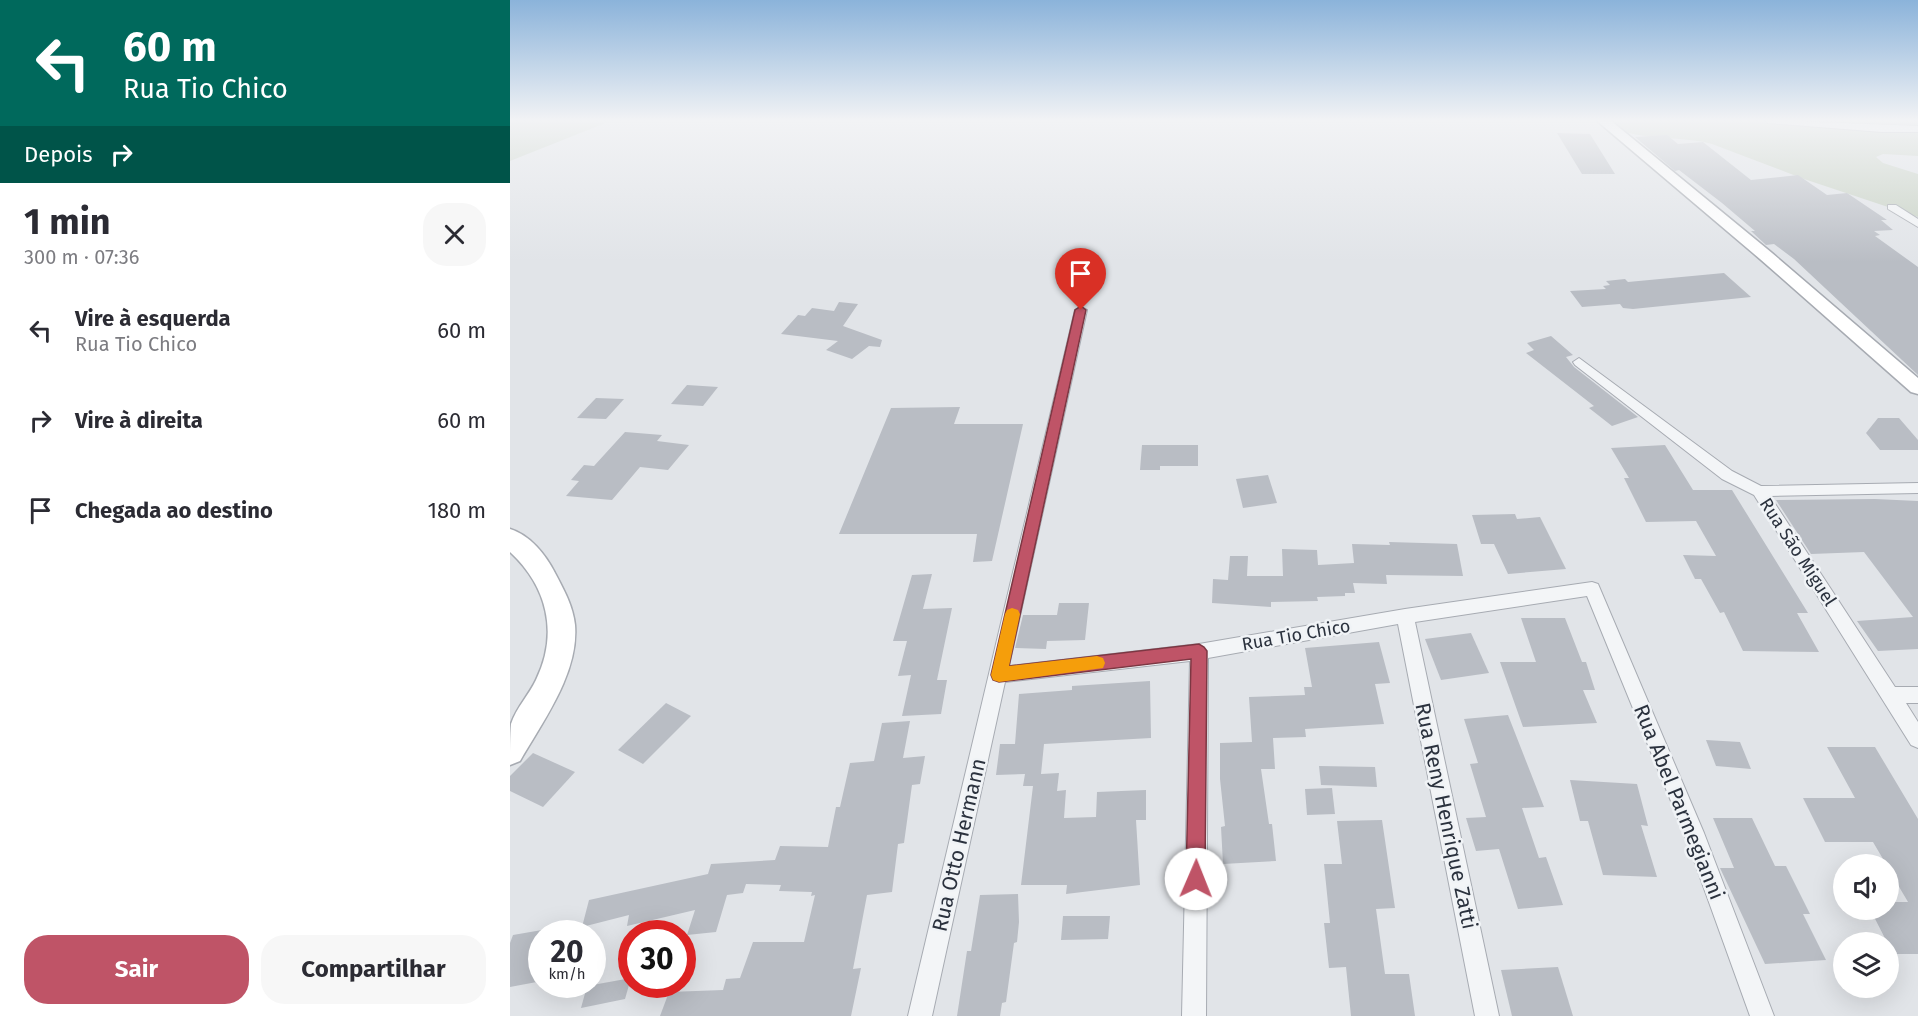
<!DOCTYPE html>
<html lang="pt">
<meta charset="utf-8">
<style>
:root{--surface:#fff;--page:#f7f7f7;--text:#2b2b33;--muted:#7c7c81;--accent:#bf5467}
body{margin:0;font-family:"Fira Sans",sans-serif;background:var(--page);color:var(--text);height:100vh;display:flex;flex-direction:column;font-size:22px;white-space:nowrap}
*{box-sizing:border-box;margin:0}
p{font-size:20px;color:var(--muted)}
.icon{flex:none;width:33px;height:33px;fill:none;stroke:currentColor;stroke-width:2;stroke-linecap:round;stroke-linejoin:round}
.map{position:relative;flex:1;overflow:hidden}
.panel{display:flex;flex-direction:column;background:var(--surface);width:510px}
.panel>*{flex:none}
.top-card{background:#00695c;color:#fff;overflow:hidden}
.fabs{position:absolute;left:1323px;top:854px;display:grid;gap:12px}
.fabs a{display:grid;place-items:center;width:66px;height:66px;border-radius:50%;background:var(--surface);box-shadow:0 6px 24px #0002;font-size:30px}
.speed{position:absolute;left:18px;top:920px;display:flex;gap:12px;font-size:30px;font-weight:700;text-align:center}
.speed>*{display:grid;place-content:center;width:78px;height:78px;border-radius:50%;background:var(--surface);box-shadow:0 6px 24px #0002;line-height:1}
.speed small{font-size:15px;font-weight:400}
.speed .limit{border:9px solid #d22;background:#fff;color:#111}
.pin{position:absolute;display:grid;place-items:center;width:51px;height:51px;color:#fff;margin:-62px -26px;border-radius:50% 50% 50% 0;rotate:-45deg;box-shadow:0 0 6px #0007}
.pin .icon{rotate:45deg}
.me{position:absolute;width:66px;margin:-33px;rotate:1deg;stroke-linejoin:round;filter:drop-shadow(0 0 4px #0008)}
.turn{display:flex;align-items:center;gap:21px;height:126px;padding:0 24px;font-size:27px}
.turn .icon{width:78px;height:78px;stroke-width:2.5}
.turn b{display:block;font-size:42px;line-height:51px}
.then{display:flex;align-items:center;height:57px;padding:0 24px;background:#0003;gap:12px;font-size:22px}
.round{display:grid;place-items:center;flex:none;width:63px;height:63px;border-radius:24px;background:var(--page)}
.headline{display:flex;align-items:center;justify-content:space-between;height:102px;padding:0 24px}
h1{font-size:36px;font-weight:700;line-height:45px}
.button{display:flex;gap:12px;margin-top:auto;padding:12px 24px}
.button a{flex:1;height:69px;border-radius:24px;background:var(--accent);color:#fff;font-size:24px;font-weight:700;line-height:69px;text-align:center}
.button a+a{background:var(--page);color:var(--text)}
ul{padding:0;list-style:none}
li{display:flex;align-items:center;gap:18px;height:90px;padding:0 24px}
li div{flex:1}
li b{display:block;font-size:22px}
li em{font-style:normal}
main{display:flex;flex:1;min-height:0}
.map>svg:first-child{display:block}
.green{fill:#c7d1c3}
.building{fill:#b9bdc4}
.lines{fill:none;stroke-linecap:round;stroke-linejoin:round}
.street-casing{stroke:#a7abb2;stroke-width:2}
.secondary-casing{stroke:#a7abb2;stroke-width:3}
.street{fill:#f3f5f7;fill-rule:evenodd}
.secondary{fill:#fff;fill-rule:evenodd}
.route{fill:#bf5467;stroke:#7c3743;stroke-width:1.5}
.slow{fill:#f59e0b}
.labels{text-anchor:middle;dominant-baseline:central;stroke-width:5;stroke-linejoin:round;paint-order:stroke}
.street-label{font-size:18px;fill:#2b323e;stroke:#f0f3f6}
.near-street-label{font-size:21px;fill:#2b323e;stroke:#f0f3f6}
</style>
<main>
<section class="panel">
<div class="top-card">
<div class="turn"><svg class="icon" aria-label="left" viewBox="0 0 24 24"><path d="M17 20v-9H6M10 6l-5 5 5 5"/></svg><div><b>60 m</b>Rua Tio Chico</div></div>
<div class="then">Depois<svg class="icon" aria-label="right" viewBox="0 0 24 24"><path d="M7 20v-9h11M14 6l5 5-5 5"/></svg></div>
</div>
<div class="headline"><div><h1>1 min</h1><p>300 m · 07:36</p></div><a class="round"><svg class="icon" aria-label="close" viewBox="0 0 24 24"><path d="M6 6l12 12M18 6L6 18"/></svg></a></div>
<ul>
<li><svg class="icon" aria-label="left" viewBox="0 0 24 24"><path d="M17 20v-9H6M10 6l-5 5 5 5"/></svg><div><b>Vire à esquerda</b><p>Rua Tio Chico</p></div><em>60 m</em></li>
<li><svg class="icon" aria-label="right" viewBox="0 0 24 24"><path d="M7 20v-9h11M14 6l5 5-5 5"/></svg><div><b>Vire à direita</b></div><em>60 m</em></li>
<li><svg class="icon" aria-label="arrive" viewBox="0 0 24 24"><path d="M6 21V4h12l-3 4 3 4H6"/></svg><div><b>Chegada ao destino</b></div><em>180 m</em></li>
</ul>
<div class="button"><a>Sair</a><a>Compartilhar</a></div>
</section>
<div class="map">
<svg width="1408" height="1016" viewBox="0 0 1408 1016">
<rect width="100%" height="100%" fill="#e1e4e8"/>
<g class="green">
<path d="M0,120H103L0,161Z"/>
<path d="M1092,120H1408V156L1373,154L1366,157L1373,163L1408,174V217L1294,179L1202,144C1166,134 1124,144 1092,120Z"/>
</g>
<g class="building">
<path d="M1047,133L1080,134L1105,174H1072Z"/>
<path d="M1157,135L1168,144L1193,142L1241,180L1288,175L1317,195L1337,193L1377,220H1371L1383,230L1364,231L1370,235L1365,236L1408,267V375L1284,259L1264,244L1256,245L1241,231H1245L1212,203L1169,170L1165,171L1125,137Z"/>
<path d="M1214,273L1241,297L1123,309L1113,308L1110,304L1072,307L1060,291L1096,289L1093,286L1100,285L1096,281L1115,279L1118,282Z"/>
<path d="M329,302L348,304L333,326L372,340L370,347L359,346L342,359L316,350L328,341L271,334L288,315L295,316L302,308L324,311Z"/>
<path d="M1041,336L1063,355L1056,357L1064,367L1128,417L1102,426L1079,408L1084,406L1016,353L1024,350L1017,343Z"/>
<path d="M177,385L208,387L193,406L161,404Z"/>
<path d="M86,398L114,399L96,419L67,418Z"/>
<path d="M450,407L444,424H513L482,561L463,562L467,534H329L381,408Z"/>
<path d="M1368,418H1389L1408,440V450H1370L1356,433Z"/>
<path d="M115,432L152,435L147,441L179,445L158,470L130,467L102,500L56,496L69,481L61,480L74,465L84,466Z"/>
<path d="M632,445H688V466H650V470H630Z"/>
<path d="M1155,445L1183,490H1222L1298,613H1287L1309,652L1233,651L1214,612L1210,613L1191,579H1185L1173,555L1206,556L1186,521L1136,522L1114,478H1119L1101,448Z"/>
<path d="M758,475L767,503L733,508L726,479Z"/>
<path d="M1365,499L1408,501V649L1368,651L1347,621L1403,617L1354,552L1301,554L1266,500Z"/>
<path d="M1005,514L1007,519L1030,517L1056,569L998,574L984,544H971L962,515Z"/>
<path d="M879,542L947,544L953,576L876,575L877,584L843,583L845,593H835V596L807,597L808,601L761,602V607L702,603L703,579L718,580L720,556H738L737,576H773L772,549L807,550L808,565L844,563L842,544L880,545Z"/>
<path d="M422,574L413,609L442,608L427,680H437L431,714L392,716L401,675L388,676L397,641H383L402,575Z"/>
<path d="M549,603H579L575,640L537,641L536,649L505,648L513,615H547Z"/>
<path d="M1011,618H1055L1072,662H1076L1085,690H1073L1087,723L1013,727L990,662H1026Z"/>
<path d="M961,633L979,673L931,680L915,639Z"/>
<path d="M869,642L880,683L865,684L874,724L795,729L796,737L763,738L765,769H751L759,824H762L766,861L713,864L711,827L715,826L710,779V743L742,742L739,697L795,695L794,687H802L795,648Z"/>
<path d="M640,681L641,738L534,744L531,774L549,773L547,791L556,790L554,818L586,817L587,792L636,790V820H626L630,885L556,894L557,885H511L523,786H513L515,774L486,775L490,744H505L509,694L562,690V686Z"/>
<path d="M156,703L181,716L133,764L108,750Z"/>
<path d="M998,715L1034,807L1012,808L1029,858L1036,857L1053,905L1008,909L989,849L966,851L956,818L976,817L960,764L968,763L954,719Z"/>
<path d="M400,721L393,758L415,756L410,784L402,785L394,843L388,844L382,892L357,895L343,969L351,968L341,1016H150L159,992L213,990L216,979L230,978L243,942H294L305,895L301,896L302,892L269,891L271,885L236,884L233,893L217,895L206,932L177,935L185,910L117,926L119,915L72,927L79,900L198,874L201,864L265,860L270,846L318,847L326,807H330L340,763L364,761L372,723Z"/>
<path d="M1196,740L1230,742L1241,769L1206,766Z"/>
<path d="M1317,747H1365L1408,819V954H1383L1360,909H1378V902H1398L1378,868V864H1376L1363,842H1315L1293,798H1345Z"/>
<path d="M23,753L65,772L33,807L0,791V776Z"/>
<path d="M809,766L865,767L867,787L811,785Z"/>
<path d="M1060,780L1127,784L1138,826L1131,825L1147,877L1093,875L1078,821H1070Z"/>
<path d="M822,788L825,814L797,815L795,789Z"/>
<path d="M1203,818H1242L1265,866H1276L1300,914H1293L1316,960L1255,964L1210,868H1224Z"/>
<path d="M872,820L885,908L866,909L875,974H899L905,1016H841L836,967L819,968L814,923H820L814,864H832L827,821Z"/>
<path d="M508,894L509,922L507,942L504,943L496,1002L492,1003L490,1016H447L457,951H461L470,895Z"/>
<path d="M553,916H600L598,939L551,940Z"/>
<path d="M32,930V981L0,987V943L3,935Z"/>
<path d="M1048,967L1063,1016H1002L991,970Z"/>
<path d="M121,978L115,999L71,1008L77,986Z"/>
</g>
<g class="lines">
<defs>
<g id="street">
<path d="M1254,120L1408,126V132H1372L1258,123Z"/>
<path d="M1378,205H1386L1408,219V227L1378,209Z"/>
<path d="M571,307L577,310L499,666L689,644L895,609L1082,582L1088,584L1194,833L1264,1016H1240L1174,833L1077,596L905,622L989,1016H965L888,624L698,658L696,1016H672L680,661L495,682L422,1016H398L565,310Z"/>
<path d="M1069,358L1222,471L1251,486L1408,483V493L1260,496L1385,687H1408V703H1396L1408,722V748L1401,745L1244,495L1212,479L1065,365L1063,362Z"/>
</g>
<g id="secondary">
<path d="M1086,120H1100L1262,253L1408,378V394L1401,392L1250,259Z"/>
<path d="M0,529C20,535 36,555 45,573C54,590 63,606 65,625C69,673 33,721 10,761L0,765C0,753 0,735 1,724C6,708 19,695 26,680C49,633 37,586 0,552Z"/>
</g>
</defs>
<use href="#street" class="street-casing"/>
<use href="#secondary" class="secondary-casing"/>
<use href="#street" class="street"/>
<use href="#secondary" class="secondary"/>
</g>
<linearGradient id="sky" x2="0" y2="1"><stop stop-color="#8bb3da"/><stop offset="0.46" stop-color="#f2f3f5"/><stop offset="1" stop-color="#f2f3f5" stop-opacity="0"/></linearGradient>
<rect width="1408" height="262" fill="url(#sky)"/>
<path class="route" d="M571,306L576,310L499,666L689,644L694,647L697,651L695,879L692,886L686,889L679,886L676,879L681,659L489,682L483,680L481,675L565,310Z"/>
<path class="slow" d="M502,608L508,610L510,614L499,666L587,656L593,658L595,663L593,668L489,682L483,680L481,675L495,614L497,610Z"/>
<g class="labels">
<g class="street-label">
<text transform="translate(1288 552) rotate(57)">Rua São Miguel</text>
<text transform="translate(786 635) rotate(-10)">Rua Tio Chico</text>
</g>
<g class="near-street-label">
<text transform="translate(1169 802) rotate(68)">Rua Abel Parmegianni</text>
<text transform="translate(936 816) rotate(78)">Rua Reny Henrique Zatti</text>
<text transform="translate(449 845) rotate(-77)">Rua Otto Hermann</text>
</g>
</g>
</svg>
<div class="fabs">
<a><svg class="icon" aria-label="sound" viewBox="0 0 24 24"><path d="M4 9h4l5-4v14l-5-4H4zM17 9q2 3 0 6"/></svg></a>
<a><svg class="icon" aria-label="layers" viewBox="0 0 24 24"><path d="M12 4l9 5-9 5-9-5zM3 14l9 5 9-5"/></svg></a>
</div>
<div class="speed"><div>20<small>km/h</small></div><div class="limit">30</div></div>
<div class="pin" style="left:571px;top:310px;background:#d93025"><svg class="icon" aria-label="arrive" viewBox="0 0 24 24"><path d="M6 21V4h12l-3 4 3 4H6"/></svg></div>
<svg class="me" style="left:686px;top:879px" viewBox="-20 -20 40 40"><circle r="19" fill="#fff"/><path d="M0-13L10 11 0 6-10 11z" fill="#bf5467"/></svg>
</div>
</main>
